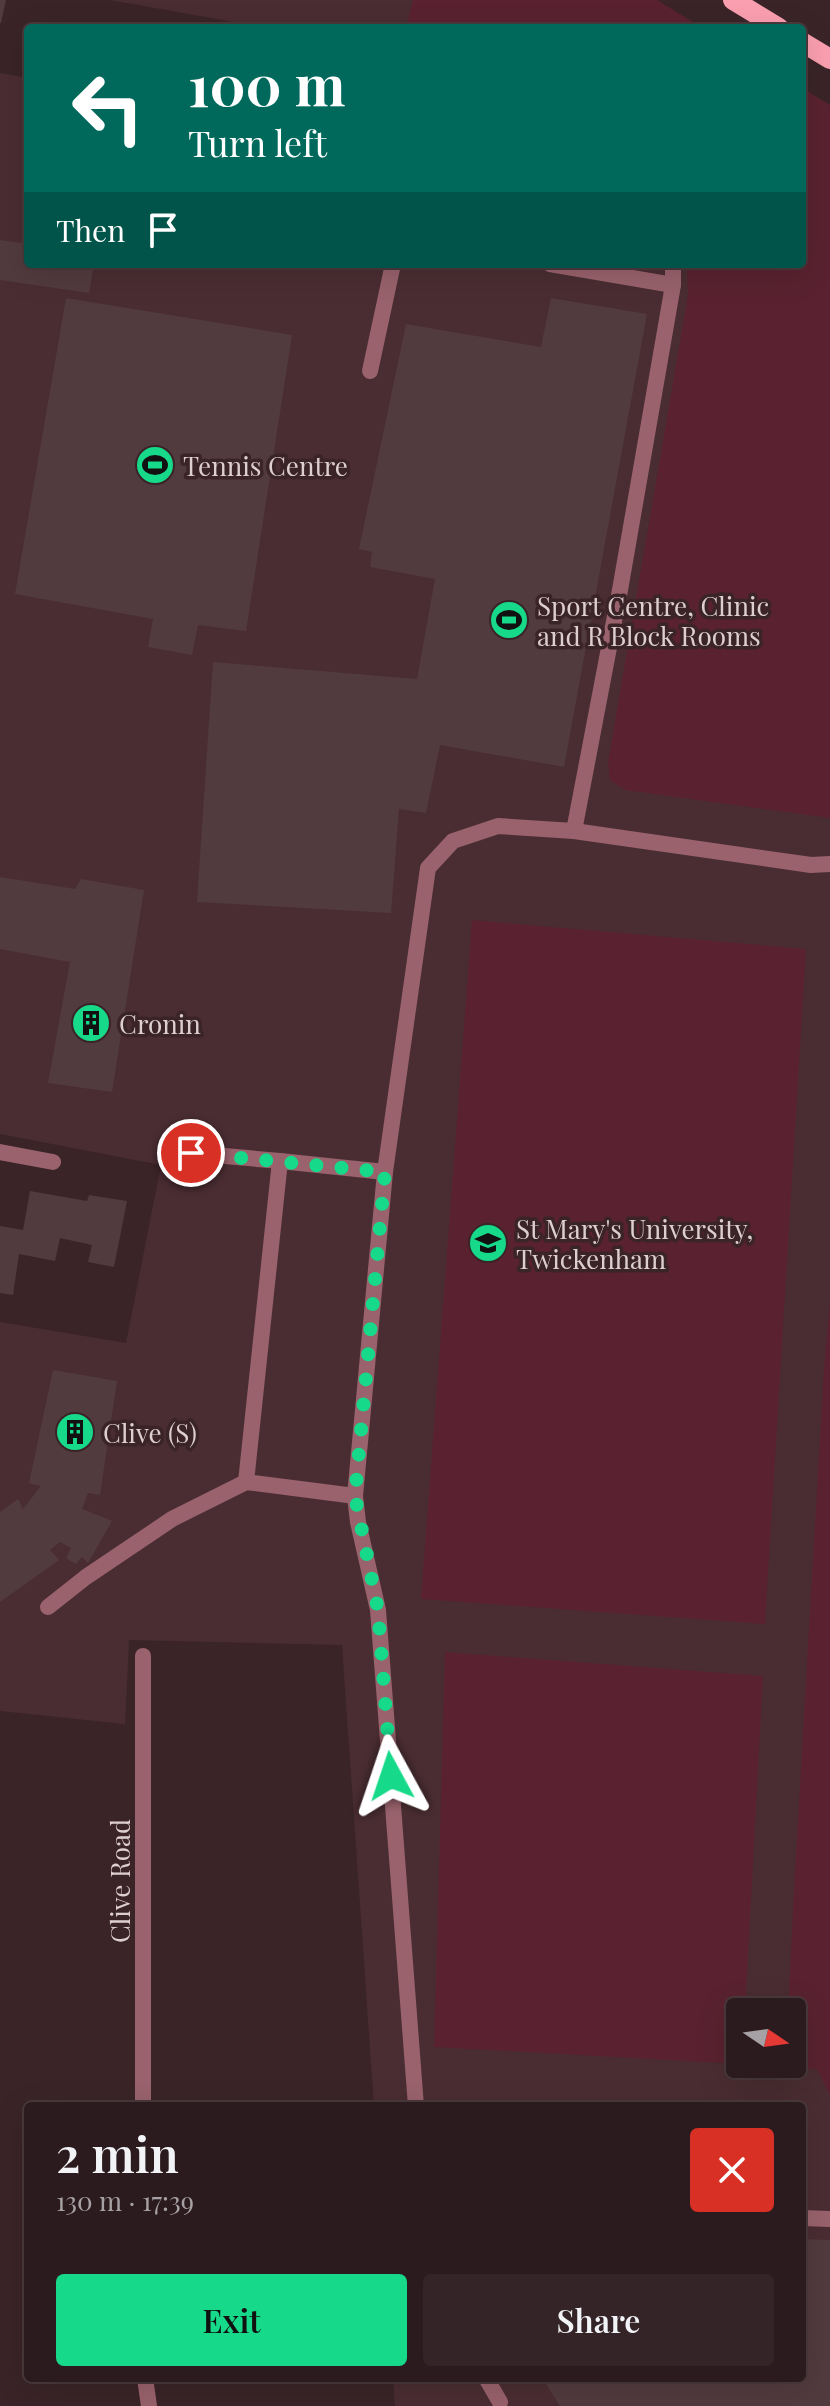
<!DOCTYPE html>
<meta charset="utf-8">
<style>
:root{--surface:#2c1b1e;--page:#342427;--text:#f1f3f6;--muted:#a6a1a4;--line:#48393c;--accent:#16d989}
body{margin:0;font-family:"Playfair Display",serif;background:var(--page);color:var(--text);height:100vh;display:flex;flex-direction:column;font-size:30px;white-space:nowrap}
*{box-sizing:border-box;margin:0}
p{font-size:26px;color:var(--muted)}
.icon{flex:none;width:44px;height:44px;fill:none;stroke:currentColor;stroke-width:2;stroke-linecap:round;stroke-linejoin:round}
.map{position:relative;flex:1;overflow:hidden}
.sheet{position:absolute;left:24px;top:2102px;width:782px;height:280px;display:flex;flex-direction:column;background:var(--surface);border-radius:8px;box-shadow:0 8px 32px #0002,0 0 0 2px var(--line)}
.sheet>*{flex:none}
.banner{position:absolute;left:24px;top:24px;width:782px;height:244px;border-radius:8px;box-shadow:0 8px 32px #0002,0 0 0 2px var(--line);background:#00695c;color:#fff;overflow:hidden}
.needle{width:52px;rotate:103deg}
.buttons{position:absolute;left:726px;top:1998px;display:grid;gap:16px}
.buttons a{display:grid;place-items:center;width:80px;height:80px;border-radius:8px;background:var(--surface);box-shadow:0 8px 32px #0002,0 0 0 2px var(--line);font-size:40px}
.pin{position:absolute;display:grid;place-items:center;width:68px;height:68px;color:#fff;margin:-34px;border:4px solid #fff;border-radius:50%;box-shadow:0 2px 8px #0007}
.me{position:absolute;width:88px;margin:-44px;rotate:355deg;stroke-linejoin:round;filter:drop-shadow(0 0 6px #0008)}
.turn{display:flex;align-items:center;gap:28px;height:168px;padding:0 32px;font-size:36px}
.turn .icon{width:104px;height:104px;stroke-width:2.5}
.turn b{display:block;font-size:56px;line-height:68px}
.then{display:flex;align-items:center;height:76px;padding:0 32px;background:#0003;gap:16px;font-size:30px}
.round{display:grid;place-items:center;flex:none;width:84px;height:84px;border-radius:8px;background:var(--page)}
.summary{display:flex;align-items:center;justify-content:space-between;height:136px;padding:0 32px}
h1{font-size:48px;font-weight:600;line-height:60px}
.button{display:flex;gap:16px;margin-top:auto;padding:16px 32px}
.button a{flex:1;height:92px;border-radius:8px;background:var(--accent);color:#111;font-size:32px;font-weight:600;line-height:92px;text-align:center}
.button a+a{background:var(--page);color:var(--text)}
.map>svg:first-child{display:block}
.built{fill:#4a2d32;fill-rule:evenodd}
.green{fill:#5a2230}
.building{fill:#523b3f}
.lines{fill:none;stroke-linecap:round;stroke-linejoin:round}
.service{stroke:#99626c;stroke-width:16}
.minor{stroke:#99626c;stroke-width:16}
.primary{stroke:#fa9fb0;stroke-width:20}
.route{stroke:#16d989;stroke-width:14;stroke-dasharray:0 25.2}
.labels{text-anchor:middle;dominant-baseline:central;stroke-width:7;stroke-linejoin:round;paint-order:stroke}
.poi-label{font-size:26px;fill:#ddced0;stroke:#3a2428;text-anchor:start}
.street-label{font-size:26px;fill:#ddced0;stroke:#3a2428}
</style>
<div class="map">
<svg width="830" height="2406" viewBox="0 0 830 2406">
<rect width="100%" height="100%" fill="#3a2428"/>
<g class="built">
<path d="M110,0H655L701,28H267Z"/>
<path d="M0,73L28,78V264H802L830,106V2406H395L393,2378H802V2106H374L342,1645L129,1640L125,1724L0,1711V1322L126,1343L161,1165L0,1134ZM740,2012H792V2064H740Z"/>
</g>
<g class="green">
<path d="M413,0H657L703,28H406Z"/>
<path d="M802,88L830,105V818L625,790L610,780L608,762L688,295L687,264H802Z"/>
<path d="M472,920L806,949L765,1624L421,1599Z"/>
<path d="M830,1301V2095L817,2069L786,2067V2064H792V2012H788L794,1889L824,1368Z"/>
<path d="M445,1652L763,1676L745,2012H740V2064L434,2047Z"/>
</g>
<g class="building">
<path d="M0,0H6L1,23H0Z"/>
<path d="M0,240L28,244V264H94L89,293L0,280Z"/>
<path d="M66,298L292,335L246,631L198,625L192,655L148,647L153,619L15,594Z"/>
<path d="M551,298L647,314L564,767L440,745L426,813L399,809L391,913L197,902L213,662L417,679L435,579L370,567L372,552L359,549L406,324L541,347Z"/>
<path d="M0,877L75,889L81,879L144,890L112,1092L48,1083L70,962L0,949Z"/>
<path d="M30,1191L87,1201L89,1195L127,1201L114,1267L88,1262L92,1245L60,1238L55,1261L19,1254L13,1295L0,1293V1226L23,1230Z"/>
<path d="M53,1370L117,1381L100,1495L88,1493L82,1509L112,1521L88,1563L82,1557L76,1564L66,1558L71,1548L60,1542L50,1550L59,1560L0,1602V1512L18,1499L23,1509L41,1486L29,1483Z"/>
<path d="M802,2239L830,2240V2406H560L542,2378H802Z"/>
</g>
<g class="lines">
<g class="service">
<path d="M550,264L673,285"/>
<path d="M370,371L393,264"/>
<path d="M574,831L620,590L673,285V264"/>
<path d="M0,1152L53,1162"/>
<path d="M191,1153L280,1161"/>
<path d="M355,1496L246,1482L280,1161L385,1172"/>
<path d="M48,1607L86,1577L172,1519L246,1482"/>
<path d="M416,2106L378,1610L358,1522L355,1496L385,1172L428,868L453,841L498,826L574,831L811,865L830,864"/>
<path d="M802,2218L830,2219"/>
<path d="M486,2378L500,2402"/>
</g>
<g class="minor">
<path d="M143,2106V1656"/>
<path d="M145,2378L149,2406"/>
</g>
<g class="primary">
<path d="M733,0L779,28"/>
<path d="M802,42L830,59"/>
</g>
</g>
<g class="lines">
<path class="route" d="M191,1153L385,1172L355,1496L378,1610L391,1776"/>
</g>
<defs>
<symbol id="stadium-disc" viewBox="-11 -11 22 22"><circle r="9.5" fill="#16d989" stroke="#3a2428"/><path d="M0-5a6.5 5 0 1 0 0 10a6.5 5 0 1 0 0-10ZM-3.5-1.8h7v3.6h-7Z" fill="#111"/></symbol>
<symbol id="building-disc" viewBox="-11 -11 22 22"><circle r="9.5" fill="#16d989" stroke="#3a2428"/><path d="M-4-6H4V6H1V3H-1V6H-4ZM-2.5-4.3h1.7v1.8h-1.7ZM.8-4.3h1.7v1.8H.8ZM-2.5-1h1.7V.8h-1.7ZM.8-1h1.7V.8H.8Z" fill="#111"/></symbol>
<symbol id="university-disc" viewBox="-11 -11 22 22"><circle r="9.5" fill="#16d989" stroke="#3a2428"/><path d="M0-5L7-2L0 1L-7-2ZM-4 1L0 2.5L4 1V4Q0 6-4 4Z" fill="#111"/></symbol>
</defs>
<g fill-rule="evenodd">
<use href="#stadium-disc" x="133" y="443" width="44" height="44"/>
<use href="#stadium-disc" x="487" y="598" width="44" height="44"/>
<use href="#building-disc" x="69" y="1001" width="44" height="44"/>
<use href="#university-disc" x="466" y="1221" width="44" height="44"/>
<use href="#building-disc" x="53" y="1410" width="44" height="44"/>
</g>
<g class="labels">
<g class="poi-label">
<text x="183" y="465">Tennis Centre</text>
<text x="537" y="605">Sport Centre, Clinic<tspan x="537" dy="30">and R Block Rooms</tspan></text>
<text x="119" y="1023">Cronin</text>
<text x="516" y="1228">St Mary's University,<tspan x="516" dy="30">Twickenham</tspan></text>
<text x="103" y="1432">Clive (S)</text>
</g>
<g class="street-label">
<text transform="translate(119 1881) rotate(-90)">Clive Road</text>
</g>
</g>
</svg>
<div class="buttons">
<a><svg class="needle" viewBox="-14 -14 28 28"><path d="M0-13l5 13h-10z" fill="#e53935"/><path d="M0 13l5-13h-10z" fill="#a6a1a4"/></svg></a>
</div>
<div class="pin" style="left:191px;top:1153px;background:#d93025"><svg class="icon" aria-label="arrive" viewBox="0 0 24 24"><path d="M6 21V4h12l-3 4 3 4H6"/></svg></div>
<svg class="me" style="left:391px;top:1776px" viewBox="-20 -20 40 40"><path d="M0-17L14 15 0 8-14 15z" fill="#16d989" stroke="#fff" stroke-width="4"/></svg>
<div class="banner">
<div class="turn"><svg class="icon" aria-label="left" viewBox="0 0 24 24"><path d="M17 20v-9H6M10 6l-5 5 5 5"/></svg><div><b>100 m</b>Turn left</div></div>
<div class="then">Then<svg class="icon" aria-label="arrive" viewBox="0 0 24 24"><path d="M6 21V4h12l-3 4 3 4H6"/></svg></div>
</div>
<section class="sheet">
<div class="summary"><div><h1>2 min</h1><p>130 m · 17:39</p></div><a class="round" style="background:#d93025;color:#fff"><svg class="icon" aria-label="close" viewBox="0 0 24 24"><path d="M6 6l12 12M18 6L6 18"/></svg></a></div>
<div class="button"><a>Exit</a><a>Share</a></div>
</section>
</div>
